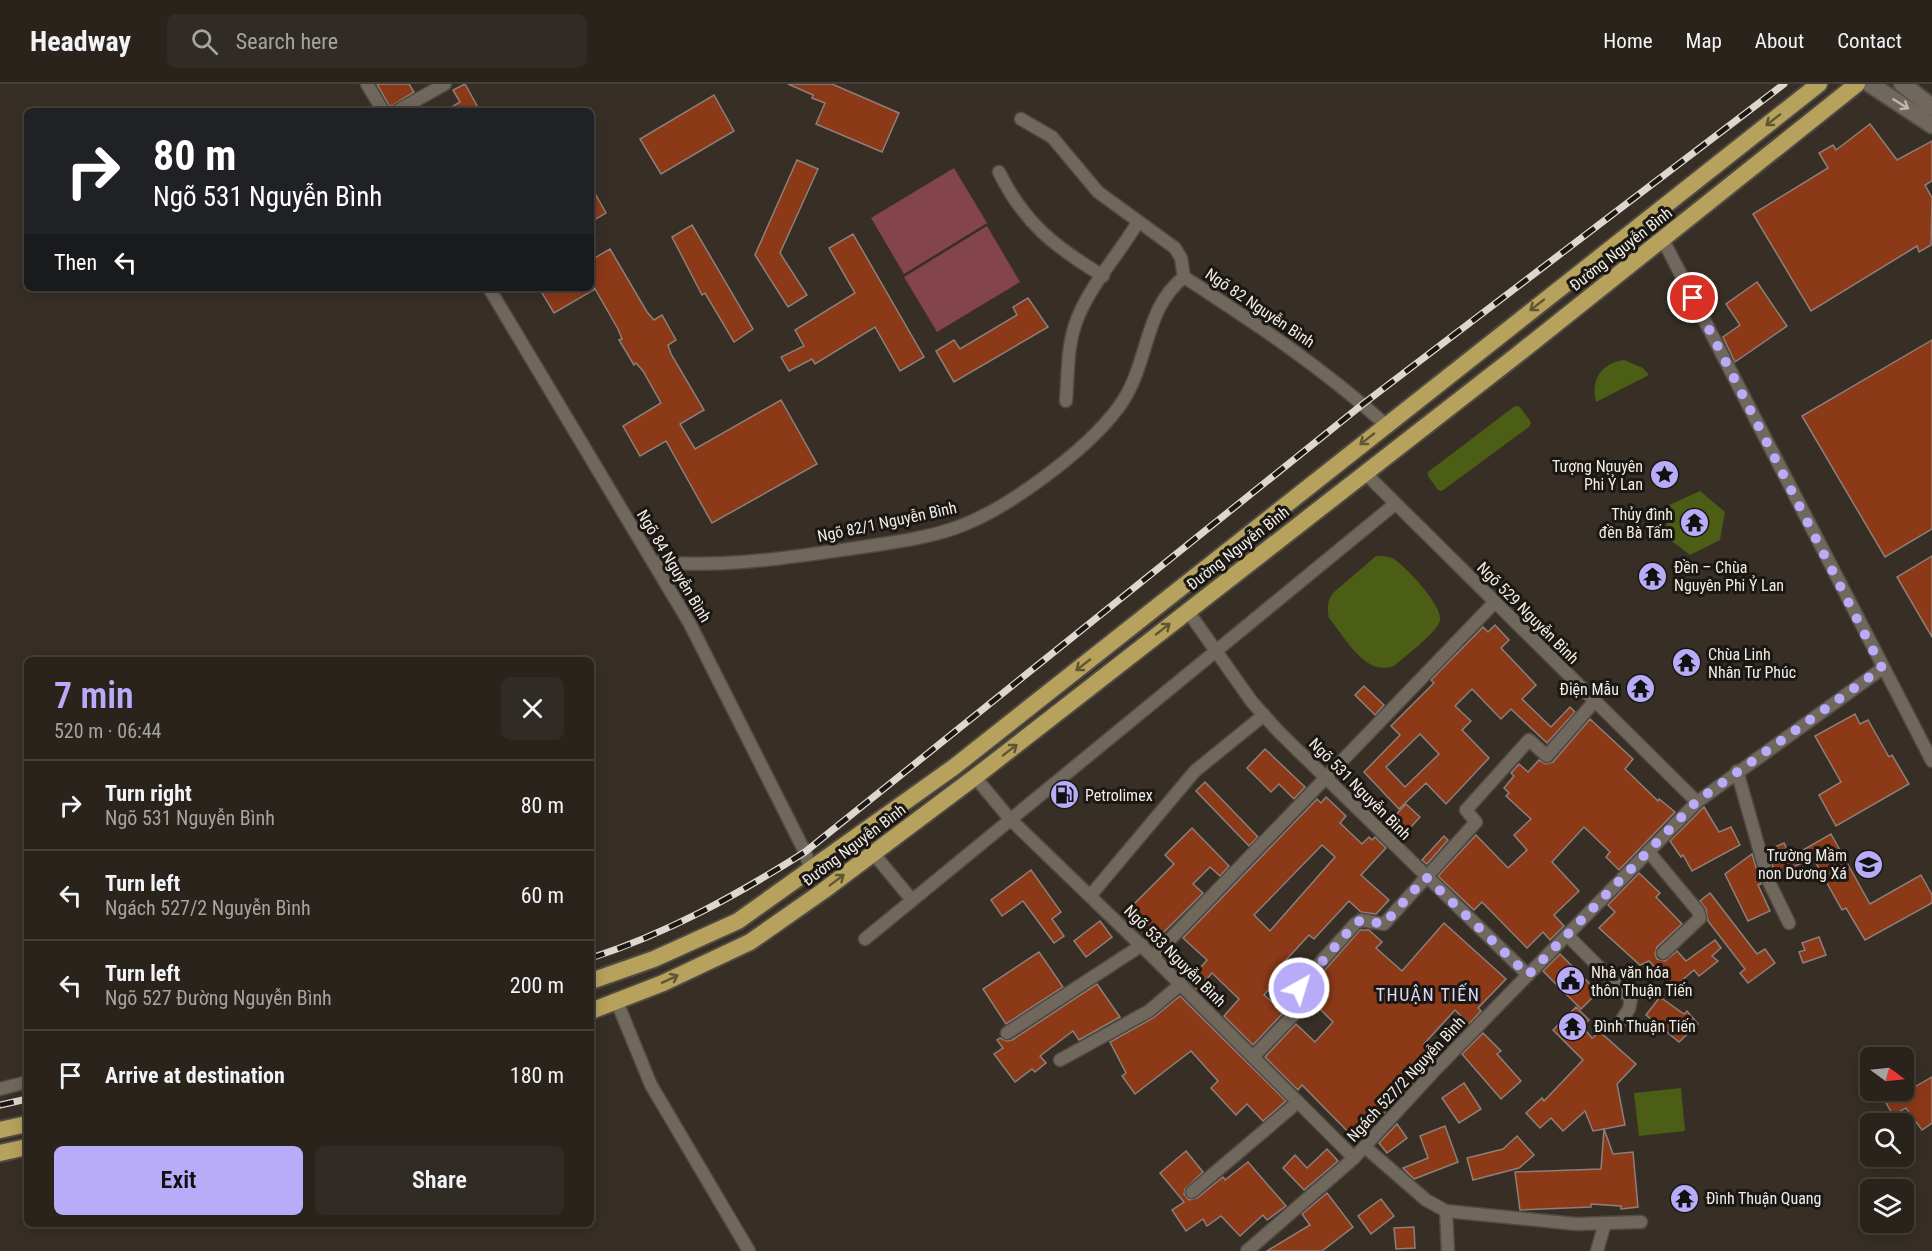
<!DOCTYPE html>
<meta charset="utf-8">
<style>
:root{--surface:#29231c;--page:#312b25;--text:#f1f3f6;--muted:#a5a4a3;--line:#45403b;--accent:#b8abf7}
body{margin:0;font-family:"Roboto Condensed",sans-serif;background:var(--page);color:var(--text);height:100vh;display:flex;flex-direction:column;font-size:22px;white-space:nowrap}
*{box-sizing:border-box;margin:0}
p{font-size:20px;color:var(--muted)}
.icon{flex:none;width:33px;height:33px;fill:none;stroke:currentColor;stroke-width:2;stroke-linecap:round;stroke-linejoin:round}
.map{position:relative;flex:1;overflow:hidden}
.panel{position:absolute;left:24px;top:573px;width:570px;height:570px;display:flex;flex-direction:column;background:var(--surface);border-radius:9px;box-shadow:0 3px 15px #0003,0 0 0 2px var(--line)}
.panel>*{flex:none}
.guide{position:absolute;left:24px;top:24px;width:570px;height:183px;border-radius:9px;box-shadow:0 3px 15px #0003,0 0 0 2px var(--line);background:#202124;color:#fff;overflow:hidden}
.needle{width:39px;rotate:105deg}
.tools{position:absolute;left:1860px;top:963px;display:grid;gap:12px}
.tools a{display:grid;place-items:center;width:54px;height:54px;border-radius:9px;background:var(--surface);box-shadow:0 3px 15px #0003,0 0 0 2px var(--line);font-size:30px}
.pin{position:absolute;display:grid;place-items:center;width:51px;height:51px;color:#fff;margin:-26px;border:3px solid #fff;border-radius:50%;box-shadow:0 2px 6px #0007}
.me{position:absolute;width:66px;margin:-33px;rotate:39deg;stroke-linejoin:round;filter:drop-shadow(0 0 4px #0008)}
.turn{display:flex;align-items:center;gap:21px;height:126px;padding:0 30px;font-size:27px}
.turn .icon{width:78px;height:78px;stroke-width:2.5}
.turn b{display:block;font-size:42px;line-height:51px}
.then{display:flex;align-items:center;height:57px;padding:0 30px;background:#0003;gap:12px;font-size:22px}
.round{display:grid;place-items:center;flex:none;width:63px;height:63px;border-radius:9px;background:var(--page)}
.summary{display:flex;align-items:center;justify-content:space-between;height:102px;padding:0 30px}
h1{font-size:36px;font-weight:600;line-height:45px;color:var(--accent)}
.primary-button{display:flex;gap:12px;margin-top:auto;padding:12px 30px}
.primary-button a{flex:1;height:69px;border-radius:9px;background:var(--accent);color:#111;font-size:24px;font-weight:600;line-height:69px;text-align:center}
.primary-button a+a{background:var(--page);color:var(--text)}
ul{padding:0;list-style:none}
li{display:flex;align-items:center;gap:18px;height:90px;padding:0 30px;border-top:2px solid var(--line)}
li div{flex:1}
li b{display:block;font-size:22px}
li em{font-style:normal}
header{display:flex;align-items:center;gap:36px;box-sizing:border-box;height:84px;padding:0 30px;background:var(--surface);border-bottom:2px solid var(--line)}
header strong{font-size:28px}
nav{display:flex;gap:33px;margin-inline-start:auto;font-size:21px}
.search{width:420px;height:54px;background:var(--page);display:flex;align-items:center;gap:15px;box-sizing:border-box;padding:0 21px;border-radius:9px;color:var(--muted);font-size:22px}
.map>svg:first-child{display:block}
.green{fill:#83444c}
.water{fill:#4c5d15;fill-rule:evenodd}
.building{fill:#8c3918;stroke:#8d7f7a;stroke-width:1.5;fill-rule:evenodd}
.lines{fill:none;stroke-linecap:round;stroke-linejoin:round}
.minor-casing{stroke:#514a43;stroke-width:15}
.secondary-casing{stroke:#514a43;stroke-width:20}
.trunk-casing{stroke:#514a43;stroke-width:20}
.minor{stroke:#70675d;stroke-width:12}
.secondary{stroke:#70675d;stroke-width:16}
.trunk{stroke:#b6a25c;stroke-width:16}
.rail-casing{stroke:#dcd7d1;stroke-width:7}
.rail{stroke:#1b1814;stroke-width:4.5;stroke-dasharray:14;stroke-linecap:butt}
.oneway{stroke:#bdb7af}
.oneway2{stroke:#615634}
.route{stroke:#b8abf7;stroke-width:10;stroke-dasharray:0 18}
.labels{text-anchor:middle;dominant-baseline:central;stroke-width:6;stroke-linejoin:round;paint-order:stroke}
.street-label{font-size:16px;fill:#f1ece6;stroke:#1b1814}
.poi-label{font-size:16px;fill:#f1ece6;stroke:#1b1814;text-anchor:start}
.neighbourhood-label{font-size:18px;letter-spacing:1.5px;fill:#dbd8f5;stroke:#1b1814}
</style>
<header>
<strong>Headway</strong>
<div class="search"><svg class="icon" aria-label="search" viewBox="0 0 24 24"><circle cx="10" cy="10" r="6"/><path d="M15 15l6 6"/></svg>Search here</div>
<nav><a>Home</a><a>Map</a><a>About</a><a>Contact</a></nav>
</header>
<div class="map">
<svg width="1932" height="1167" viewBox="0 0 1932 1167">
<rect width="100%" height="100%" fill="#372f26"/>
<g class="green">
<path d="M954,84L987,139L904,190L871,134Z"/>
<path d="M987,142L1020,198L937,248L904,193Z"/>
</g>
<g class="water">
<path d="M1624,276L1643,284L1649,291L1596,318C1590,295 1602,279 1624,276Z"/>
<path d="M1515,322L1520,323L1531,338L1530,342L1442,407L1438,406L1428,392V388Z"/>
<path d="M1700,407L1725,428L1720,456L1690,471L1665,452L1669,421ZM1683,435L1705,442L1692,450Z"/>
<path d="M1376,472C1382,472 1388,472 1394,475C1406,483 1443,522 1440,536C1438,548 1404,573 1394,582C1365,593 1345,553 1329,534C1327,525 1327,517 1333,509Z"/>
<path d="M1681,1004L1685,1047L1639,1052L1634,1009Z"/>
</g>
<g class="building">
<path d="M377,0H409L414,8L390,23Z"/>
<path d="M465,0L480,27H445L460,18L453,6Z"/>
<path d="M788,0H832L899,29L882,68L816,40L825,19L812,14L813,11Z"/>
<path d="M714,11L734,47L661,90L640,55Z"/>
<path d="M1870,40L1897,76L1932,57V97L1925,101L1932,114L1931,161L1919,168L1917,162L1811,227L1753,130L1828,84L1819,69L1833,61L1836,66Z"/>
<path d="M797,76L818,85L780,169L807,211L788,223L755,171Z"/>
<path d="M591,102L606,129L591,138Z"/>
<path d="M692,141L753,245L734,258L705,209L702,211L672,153Z"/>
<path d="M853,150L924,273L900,287L875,243L815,280L812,275L789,287L781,273L804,262L795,246L855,209L829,164Z"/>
<path d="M610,165L647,228L654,236L662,231L676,256L668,261L671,270L704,326L680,340L695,365L781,316L817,380L712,439L666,357L640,372L623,342L661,319L643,287L636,279L634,281L619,256L622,255L618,245L595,205L554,229L539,204H594L591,199V176Z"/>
<path d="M1757,198L1787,242L1735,278L1723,253L1740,241L1726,220Z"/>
<path d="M1028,214L1048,243L954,298L936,267L954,256L960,265L1017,231L1013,223Z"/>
<path d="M1932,256V445L1885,473L1802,332Z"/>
<path d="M1698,427L1706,442L1692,450L1683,435Z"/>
<path d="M1932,472V553L1897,493Z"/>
<path d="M1495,541L1509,556L1501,564L1536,601L1522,615L1551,643L1570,623L1575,628L1547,659L1511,625L1501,635L1472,605L1455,622L1471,637L1462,646L1489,674L1446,720L1426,699L1399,725L1364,688L1400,651L1391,642L1434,599L1431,596L1483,543L1488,548ZM1420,650L1439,670L1405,703L1386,683Z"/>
<path d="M1364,602L1384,621L1375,631L1355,611Z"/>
<path d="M1855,630L1860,640L1868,636L1889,673L1892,671L1909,700L1836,742L1819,711L1841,698L1815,652Z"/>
<path d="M1590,635L1633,675L1625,685L1658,717L1659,715L1675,728L1619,786L1606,773L1610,768L1584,743L1552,778L1579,807L1554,831L1564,842L1550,856L1543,848L1527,864L1482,818L1474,826L1438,792L1476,751L1508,784L1527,766L1514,751L1531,735L1506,712L1509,709L1504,704L1514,692L1511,689L1519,680L1528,688L1539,676L1546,680L1553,678Z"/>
<path d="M1265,665L1305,703L1294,715L1279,700L1271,708L1247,684Z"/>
<path d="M1205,698L1258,753L1249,762L1196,707Z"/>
<path d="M1326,713L1346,732L1340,739L1362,760L1369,753L1372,756L1375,753L1386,764L1361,791L1389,816L1376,830L1361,828L1349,817L1314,855L1309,851L1274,889L1279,894L1264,911L1284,928L1253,961L1224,932L1239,915L1212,889L1197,906L1189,897L1207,876L1183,854L1317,715L1321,719ZM1322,761L1335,773L1270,847L1254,831Z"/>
<path d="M1406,720L1420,733L1400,755L1386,741Z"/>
<path d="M1704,723L1719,748L1731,743L1740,761L1692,787L1683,771L1681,773L1670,757Z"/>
<path d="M1192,744L1229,782L1220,792L1210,783L1193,800L1203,809L1156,856L1127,827L1174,780L1165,771Z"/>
<path d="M1831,750L1870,820L1921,791L1932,811V819L1865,856L1846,824L1842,826L1813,774L1775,791L1768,766L1784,759L1791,773Z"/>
<path d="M1444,752L1448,756L1427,780L1422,776Z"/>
<path d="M1752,770L1761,800L1758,801L1770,827L1748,837L1725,790Z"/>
<path d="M1031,786L1061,828L1052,835L1064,852L1054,859L1023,817L1002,832L991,816Z"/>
<path d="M1639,789L1660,809L1656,813L1682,840L1657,863L1655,870L1657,875L1665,877L1677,867L1686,877L1715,856L1721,864L1712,872L1718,877L1699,892L1694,886L1673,904L1649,877L1640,881L1599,844L1615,828L1608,821Z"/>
<path d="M1710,809L1757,870L1765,865L1775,879L1748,899L1740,889L1745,885L1708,837L1706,825L1700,817Z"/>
<path d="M1100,837L1112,853L1086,873L1074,857Z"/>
<path d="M1444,839L1506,895L1478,924L1481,927L1469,940L1455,926L1424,960L1437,973L1357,1057L1302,1001L1298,1006L1265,973L1296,940L1315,958L1333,938L1314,919L1315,914L1309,904L1360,846H1369L1382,858L1376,864L1402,887Z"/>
<path d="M1819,853L1826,871L1803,879L1799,868L1805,866L1802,859Z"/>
<path d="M1039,868L1063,903L1006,940L983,905Z"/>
<path d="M1560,870L1598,908L1581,925L1543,887Z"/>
<path d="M1097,900L1120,933L1079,956L1073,947L1040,972L1046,979L1035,988L1032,985L1015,998L994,970L1003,964L997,956L1000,954L1007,957L1012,956Z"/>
<path d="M1180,912L1286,1017L1263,1037L1247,1020L1236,1031L1211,1004L1218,997L1191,967L1135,1010L1122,992L1126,989L1110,958L1153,934Z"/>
<path d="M1660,913L1684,930L1687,927L1698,940L1679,958L1646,931Z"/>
<path d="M1576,923L1589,936L1582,942L1592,954L1600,948L1636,980L1617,1000L1625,1041L1604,1045L1613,1070L1633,1068L1638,1123L1621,1125V1122L1591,1120V1123L1520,1126L1515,1088L1601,1085L1604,1045L1593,1047L1585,1027L1563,1047L1551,1034L1540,1044L1526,1029L1542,1014L1544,1017L1583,976L1553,946Z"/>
<path d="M1483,949L1501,967L1497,970L1521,997L1501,1015L1462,970Z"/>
<path d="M1932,993V1039L1922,1046L1906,1024L1893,1031L1886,1019Z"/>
<path d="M1464,999L1481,1025L1459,1039L1442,1014Z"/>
<path d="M1397,1040L1407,1054L1387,1069L1379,1059Z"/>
<path d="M1445,1042L1458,1078L1414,1095L1403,1084L1428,1074L1420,1052Z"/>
<path d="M1517,1052L1534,1071L1519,1084L1473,1096L1467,1074L1503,1065Z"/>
<path d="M1327,1065L1338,1077L1304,1106L1283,1084L1295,1071L1307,1084Z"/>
<path d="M1186,1067L1203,1088L1185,1105L1184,1110L1189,1116L1197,1114L1223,1093L1225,1096L1248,1078L1286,1122L1267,1136L1263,1131L1240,1152L1221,1132L1207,1142L1203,1135L1186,1147L1172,1126L1184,1118L1160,1089Z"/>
<path d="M1327,1109L1353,1143L1322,1167H1267L1310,1141L1302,1130Z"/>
<path d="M1381,1115L1394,1132L1371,1150L1358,1132Z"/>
<path d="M1414,1143L1415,1164L1396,1165L1394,1144Z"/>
</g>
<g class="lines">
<defs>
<g id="minor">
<path d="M367,0L383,27"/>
<path d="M397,27L445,0"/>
<path d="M1021,35L1052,53L1098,108L1175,164L1181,174L1184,193C1255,239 1323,284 1386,341"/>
<path d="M999,88C1024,139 1055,163 1103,192"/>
<path d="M1662,154L1932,677"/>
<path d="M489,204L690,540L805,768L811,787"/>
<path d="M1066,317C1068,290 1067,258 1078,233C1092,199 1119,170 1138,138"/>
<path d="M1364,388L1697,718"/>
<path d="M653,478C724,484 786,474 856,464C888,459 924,455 955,444C1005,427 1086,367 1118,324C1150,282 1142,226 1184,193"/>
<path d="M1187,526L1252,618L1279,648L1528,891"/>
<path d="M1737,687L1768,796L1789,839"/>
<path d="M975,693L1010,735L1153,873L1354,1074"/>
<path d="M1648,767L1698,827L1700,834L1663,869"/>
<path d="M873,769L912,816"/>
<path d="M1090,812L1195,687L1264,631"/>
<path d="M1567,851L1631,915L1629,925L1621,937"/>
<path d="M865,855L1395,420"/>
<path d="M1153,873L1494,519"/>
<path d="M617,918L651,1001L749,1167"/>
<path d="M1007,949L1142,861"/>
<path d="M1253,973L1304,920L1307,915L1299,904L1300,901L1355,840L1361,836L1384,840L1476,738L1466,726L1529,656L1547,672L1594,618"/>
<path d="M1060,976L1149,927L1181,900"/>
<path d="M0,1005L27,998"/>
<path d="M1365,1063L1426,1116L1446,1127L1576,1140L1641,1138"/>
<path d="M1192,1108L1298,1018"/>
<path d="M1446,1127L1448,1167"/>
<path d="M1247,1167L1354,1074L1437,984L1697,718L1883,584"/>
<path d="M1597,1167L1605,1139"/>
</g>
<g id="secondary">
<path d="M1870,0L1932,41"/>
<path d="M1902,0L1932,23"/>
</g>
<g id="trunk">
<path d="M591,897L654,875L738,837L954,683L1819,0"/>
<path d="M591,927L663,899L750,858L823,807L975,693L1517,271L1857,0"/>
<path d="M0,1046L27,1040"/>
<path d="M0,1069L27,1063"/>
</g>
</defs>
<use href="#minor" class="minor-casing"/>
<use href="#secondary" class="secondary-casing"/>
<use href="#trunk" class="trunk-casing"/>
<use href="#minor" class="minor"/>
<use href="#secondary" class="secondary"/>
<use href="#trunk" class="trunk"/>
<defs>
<g id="rail">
<path d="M591,874C668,849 737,811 805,768L1363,320L1784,0"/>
<path d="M0,1021L27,1015"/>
</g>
</defs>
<use href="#rail" class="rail-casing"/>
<use href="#rail" class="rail"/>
</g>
<defs><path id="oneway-shaft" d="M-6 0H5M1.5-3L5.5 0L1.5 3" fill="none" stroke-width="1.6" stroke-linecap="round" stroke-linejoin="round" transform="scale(1.5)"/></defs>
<use class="oneway" href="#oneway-shaft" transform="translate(1901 20) rotate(32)"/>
<g class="oneway2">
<use href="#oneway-shaft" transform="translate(1773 36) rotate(142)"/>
<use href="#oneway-shaft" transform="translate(1537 221) rotate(142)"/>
<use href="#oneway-shaft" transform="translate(1367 355) rotate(142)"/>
<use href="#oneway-shaft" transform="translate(1163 545) rotate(-38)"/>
<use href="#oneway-shaft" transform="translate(1083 581) rotate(142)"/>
<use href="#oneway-shaft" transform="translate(1010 666) rotate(-38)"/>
<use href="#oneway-shaft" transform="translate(837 796) rotate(-37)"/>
<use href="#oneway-shaft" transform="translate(670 895) rotate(-25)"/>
</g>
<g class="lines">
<path class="route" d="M1299,904L1355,840L1361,836L1384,840L1426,793L1528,891L1697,717L1882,584L1693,214"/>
</g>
<defs>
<symbol id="sight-disc" viewBox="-11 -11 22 22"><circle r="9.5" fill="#b8abf7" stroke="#1b1814"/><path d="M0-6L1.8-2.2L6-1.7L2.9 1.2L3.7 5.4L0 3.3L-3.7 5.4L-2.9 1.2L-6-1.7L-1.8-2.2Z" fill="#111"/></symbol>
<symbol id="temple-disc" viewBox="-11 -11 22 22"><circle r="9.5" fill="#b8abf7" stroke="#1b1814"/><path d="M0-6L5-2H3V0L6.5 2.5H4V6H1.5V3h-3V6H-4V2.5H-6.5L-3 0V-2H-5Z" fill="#111"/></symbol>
<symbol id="fuel-disc" viewBox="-11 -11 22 22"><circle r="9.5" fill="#b8abf7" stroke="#1b1814"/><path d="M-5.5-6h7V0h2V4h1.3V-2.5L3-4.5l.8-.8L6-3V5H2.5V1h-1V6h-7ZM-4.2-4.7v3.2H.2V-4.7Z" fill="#111"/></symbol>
<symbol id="school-disc" viewBox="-11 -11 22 22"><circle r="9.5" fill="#b8abf7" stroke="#1b1814"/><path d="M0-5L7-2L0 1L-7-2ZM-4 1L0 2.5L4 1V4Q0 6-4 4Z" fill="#111"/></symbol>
<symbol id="civic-disc" viewBox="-11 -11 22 22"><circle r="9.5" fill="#b8abf7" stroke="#1b1814"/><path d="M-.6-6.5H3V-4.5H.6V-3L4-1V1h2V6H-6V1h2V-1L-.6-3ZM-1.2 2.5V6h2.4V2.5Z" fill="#111"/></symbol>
</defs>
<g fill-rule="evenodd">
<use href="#sight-disc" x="1648" y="374" width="33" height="33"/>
<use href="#temple-disc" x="1678" y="422" width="33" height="33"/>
<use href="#temple-disc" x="1636" y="476" width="33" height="33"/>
<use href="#temple-disc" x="1670" y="562" width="33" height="33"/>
<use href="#temple-disc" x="1624" y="588" width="33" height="33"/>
<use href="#fuel-disc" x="1048" y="694" width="33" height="33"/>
<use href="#school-disc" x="1852" y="764" width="33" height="33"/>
<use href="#civic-disc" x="1554" y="880" width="33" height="33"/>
<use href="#temple-disc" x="1556" y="926" width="33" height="33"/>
<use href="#temple-disc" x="1668" y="1098" width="33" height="33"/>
</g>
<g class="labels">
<g class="street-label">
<text transform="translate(1621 165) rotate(-38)">Đường Nguyễn Bình</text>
<text transform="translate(1260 224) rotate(34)">Ngõ 82 Nguyễn Bình</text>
<text transform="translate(887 438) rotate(-12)">Ngõ 82/1 Nguyễn Bình</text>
<text transform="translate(1238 464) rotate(-38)">Đường Nguyễn Bình</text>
<text transform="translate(674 482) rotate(59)">Ngõ 84 Nguyễn Bình</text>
<text transform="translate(1528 529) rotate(45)">Ngõ 529 Nguyễn Bình</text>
<text transform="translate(1360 705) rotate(45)">Ngõ 531 Nguyễn Bình</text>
<text transform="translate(854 761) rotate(-37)">Đường Nguyễn Bình</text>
<text transform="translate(1175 872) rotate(45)">Ngõ 533 Nguyễn Bình</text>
<text transform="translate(1406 995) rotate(-47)">Ngách 527/2 Nguyễn Bình</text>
</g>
<g class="poi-label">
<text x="1643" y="382" text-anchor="end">Tượng Nguyên<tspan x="1643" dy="18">Phi Ỷ Lan</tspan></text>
<text x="1673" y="430" text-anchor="end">Thủy đình<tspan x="1673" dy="18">đền Bà Tấm</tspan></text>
<text x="1674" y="483">Đền – Chùa<tspan x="1674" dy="18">Nguyên Phi Ỷ Lan</tspan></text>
<text x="1708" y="570">Chùa Linh<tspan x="1708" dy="18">Nhân Tư Phúc</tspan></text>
<text x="1619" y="605" text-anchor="end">Điện Mẫu</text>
<text x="1085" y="711">Petrolimex</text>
<text x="1847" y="771" text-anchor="end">Trường Mầm<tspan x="1847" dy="18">non Dương Xá</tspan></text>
<text x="1591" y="888">Nhà văn hóa<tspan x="1591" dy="18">thôn Thuận Tiến</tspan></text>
<text x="1594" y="942">Đình Thuận Tiến</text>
<text x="1706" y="1114">Đình Thuận Quang</text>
</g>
<g class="neighbourhood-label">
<text x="1428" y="910">THUẬN TIẾN</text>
</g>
</g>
</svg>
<div class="tools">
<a><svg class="needle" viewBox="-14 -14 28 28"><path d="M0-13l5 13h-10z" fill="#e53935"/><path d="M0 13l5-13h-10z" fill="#a5a4a3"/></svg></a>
<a><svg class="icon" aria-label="search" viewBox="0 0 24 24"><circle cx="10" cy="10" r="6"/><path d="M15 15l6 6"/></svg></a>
<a><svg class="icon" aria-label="layers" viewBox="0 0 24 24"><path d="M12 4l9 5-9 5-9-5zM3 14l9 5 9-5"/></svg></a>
</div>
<div class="pin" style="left:1693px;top:214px;background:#d93025"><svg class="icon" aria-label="arrive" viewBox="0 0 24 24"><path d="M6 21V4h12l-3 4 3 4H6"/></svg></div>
<svg class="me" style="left:1299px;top:904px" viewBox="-20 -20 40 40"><circle r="17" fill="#b8abf7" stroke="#fff" stroke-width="3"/><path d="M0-11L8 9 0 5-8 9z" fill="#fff"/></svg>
<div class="guide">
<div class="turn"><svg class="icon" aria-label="right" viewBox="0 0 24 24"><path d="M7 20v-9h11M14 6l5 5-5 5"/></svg><div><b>80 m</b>Ngõ 531 Nguyễn Bình</div></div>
<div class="then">Then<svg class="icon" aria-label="left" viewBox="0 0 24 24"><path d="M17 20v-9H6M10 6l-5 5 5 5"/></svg></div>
</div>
<section class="panel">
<div class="summary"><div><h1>7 min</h1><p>520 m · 06:44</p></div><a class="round"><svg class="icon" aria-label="close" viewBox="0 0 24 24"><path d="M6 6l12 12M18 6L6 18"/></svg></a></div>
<ul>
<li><svg class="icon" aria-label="right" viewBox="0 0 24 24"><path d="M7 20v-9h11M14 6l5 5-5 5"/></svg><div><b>Turn right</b><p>Ngõ 531 Nguyễn Bình</p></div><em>80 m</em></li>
<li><svg class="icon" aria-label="left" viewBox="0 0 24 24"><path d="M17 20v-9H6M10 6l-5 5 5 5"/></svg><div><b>Turn left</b><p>Ngách 527/2 Nguyễn Bình</p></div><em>60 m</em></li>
<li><svg class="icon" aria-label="left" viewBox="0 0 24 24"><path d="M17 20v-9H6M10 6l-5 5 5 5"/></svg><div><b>Turn left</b><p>Ngõ 527 Đường Nguyễn Bình</p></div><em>200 m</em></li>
<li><svg class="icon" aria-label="arrive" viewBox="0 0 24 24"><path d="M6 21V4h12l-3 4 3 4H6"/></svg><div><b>Arrive at destination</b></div><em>180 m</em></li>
</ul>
<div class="primary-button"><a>Exit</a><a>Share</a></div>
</section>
</div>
